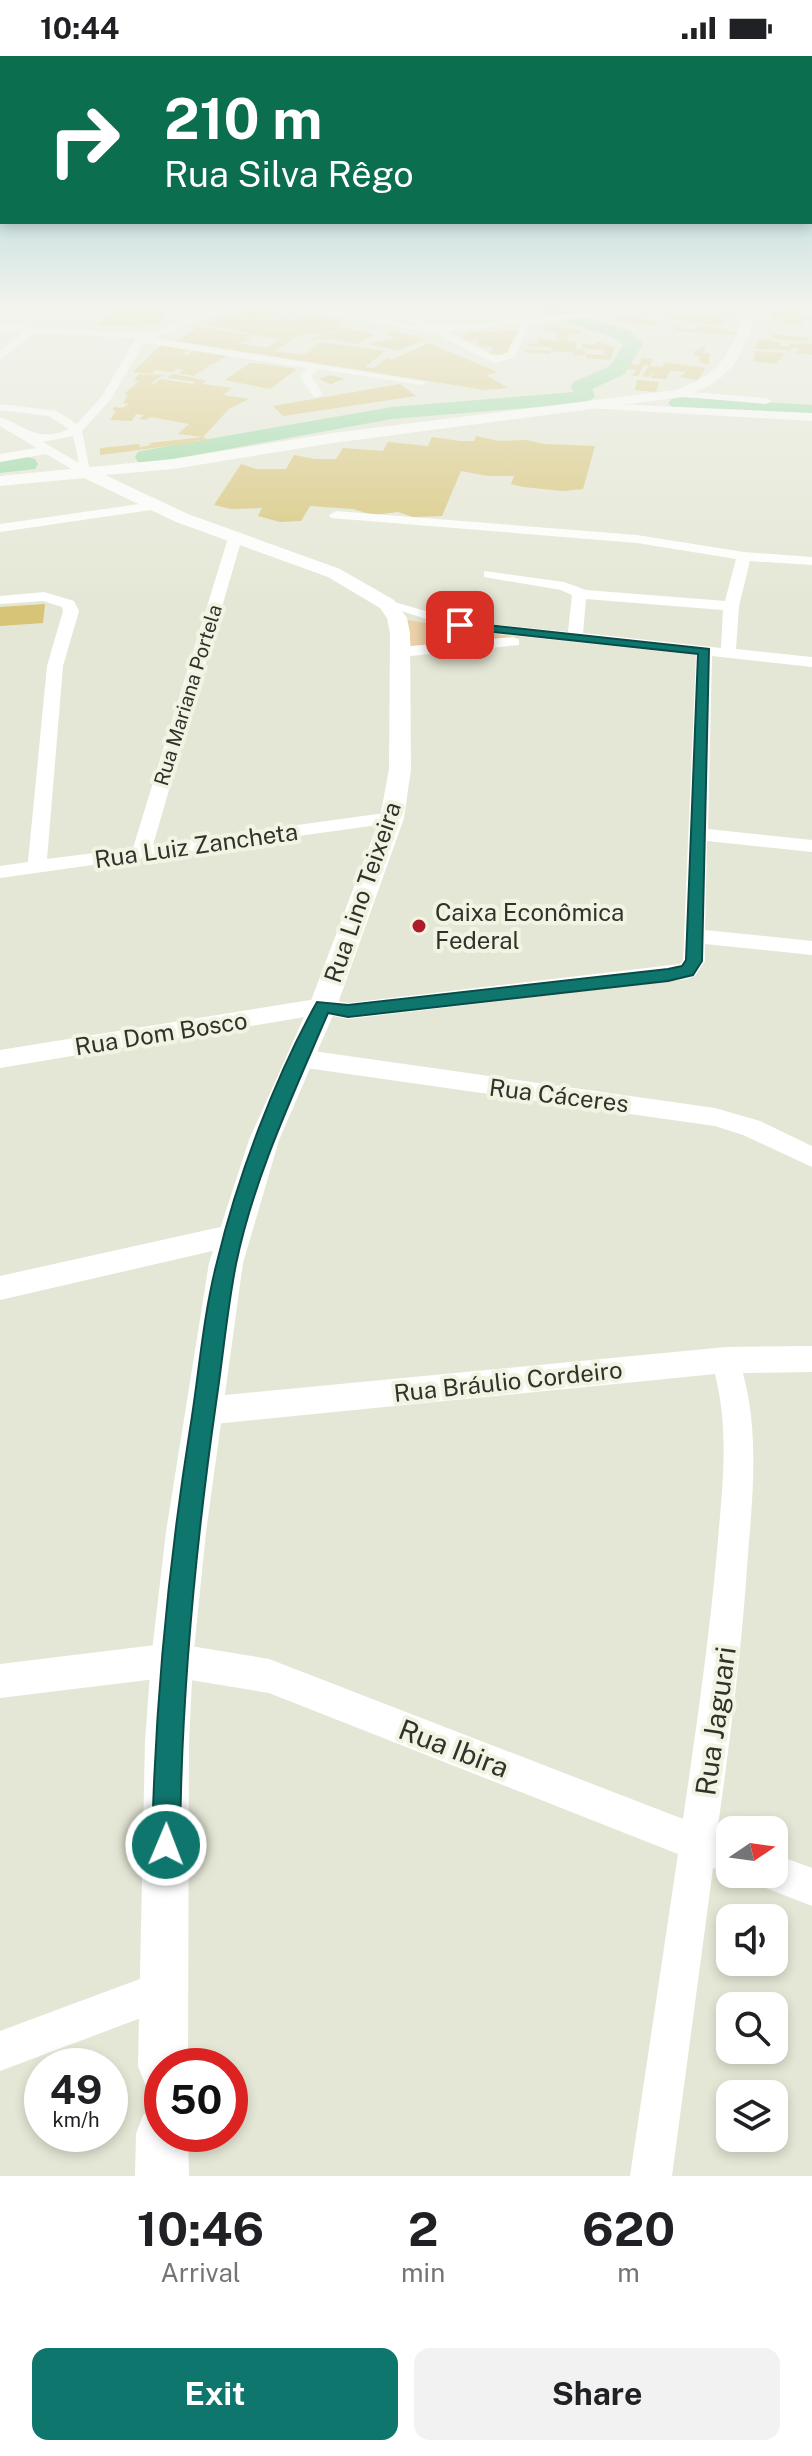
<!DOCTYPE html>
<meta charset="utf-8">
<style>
:root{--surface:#fff;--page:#f2f2f2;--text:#202124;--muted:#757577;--accent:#0f766e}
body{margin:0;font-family:"Public Sans",sans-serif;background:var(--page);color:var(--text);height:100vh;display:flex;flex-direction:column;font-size:30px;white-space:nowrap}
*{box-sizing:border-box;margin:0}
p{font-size:26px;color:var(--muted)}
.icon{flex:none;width:44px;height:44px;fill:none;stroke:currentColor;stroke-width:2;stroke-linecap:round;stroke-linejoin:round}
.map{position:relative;height:2120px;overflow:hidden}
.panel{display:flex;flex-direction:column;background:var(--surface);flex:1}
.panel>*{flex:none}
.hud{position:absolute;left:0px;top:0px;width:812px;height:168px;box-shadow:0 4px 12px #0003;background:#0b6e4f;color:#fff;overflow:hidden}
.needle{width:52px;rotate:77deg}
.buttons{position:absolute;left:716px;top:1760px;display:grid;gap:16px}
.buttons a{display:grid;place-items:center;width:72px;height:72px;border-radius:16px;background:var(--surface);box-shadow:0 4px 12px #0003;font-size:40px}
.speed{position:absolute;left:24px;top:1992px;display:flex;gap:16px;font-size:40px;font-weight:700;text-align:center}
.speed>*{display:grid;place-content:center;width:104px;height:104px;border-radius:50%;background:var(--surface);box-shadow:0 4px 12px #0003;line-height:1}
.speed small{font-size:20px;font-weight:400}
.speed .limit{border:12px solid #d22;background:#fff;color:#111}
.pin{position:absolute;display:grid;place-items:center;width:68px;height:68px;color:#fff;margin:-34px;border-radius:16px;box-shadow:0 4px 12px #0006}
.me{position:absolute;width:88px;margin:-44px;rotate:1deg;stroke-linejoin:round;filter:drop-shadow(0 0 6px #0008)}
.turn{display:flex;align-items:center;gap:28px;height:168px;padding:0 32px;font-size:36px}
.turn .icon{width:104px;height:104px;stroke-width:2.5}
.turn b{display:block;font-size:56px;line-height:68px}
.eta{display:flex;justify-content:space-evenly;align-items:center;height:136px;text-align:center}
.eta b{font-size:48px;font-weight:700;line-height:56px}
.cta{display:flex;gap:16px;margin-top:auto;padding:16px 32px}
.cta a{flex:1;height:92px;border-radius:16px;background:var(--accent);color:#fff;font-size:32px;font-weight:700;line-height:92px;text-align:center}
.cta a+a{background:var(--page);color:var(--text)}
.status{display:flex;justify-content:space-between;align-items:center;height:56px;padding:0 40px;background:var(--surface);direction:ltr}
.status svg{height:22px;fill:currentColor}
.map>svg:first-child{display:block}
.green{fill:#ebd0a8}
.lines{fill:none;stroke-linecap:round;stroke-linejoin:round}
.river{fill:#95d7a2;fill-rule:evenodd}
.building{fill:#d7c477}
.minor{fill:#fff;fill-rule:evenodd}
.major{fill:#fff;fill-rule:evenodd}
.route{fill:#0f766e;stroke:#0a4d48;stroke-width:2}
.poi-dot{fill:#ae1b29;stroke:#f2f4e3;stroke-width:3}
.labels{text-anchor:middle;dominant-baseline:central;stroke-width:8;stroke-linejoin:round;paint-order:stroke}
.far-street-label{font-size:20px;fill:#31322b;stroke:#f2f4e3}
.street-label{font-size:24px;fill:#31322b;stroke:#f2f4e3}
.poi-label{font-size:24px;fill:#31322b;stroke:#f2f4e3;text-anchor:start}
.near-street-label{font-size:28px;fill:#31322b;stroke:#f2f4e3}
</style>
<div class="status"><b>10:44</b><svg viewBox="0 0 49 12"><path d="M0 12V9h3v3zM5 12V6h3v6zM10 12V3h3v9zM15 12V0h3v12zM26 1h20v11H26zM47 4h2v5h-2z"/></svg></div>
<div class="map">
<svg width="812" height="2120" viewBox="0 0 812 2120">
<rect width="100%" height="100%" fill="#e5e7d6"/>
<path class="green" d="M407,564L522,582L411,590Z"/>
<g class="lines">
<g class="river">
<path d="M530,248H555L574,258L630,275L643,288L625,318L592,333L595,341L585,347L392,363L146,408L138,406L135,401L138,396L146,394L392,351L573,336L571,330L574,326L610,310L623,289L616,283L560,263Z"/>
<path d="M679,341L812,349V361L672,351L668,347L672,343Z"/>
<path d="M27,401L35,403L38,408L35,413L0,417V403Z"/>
</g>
</g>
<g class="building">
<path d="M129,248H176L158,267L145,271L97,269L112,254H122Z"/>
<path d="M785,248H799L801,260L812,261L811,264L804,263L803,269L780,267V264L771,266V257L778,256L769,255L770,250L793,252Z"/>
<path d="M256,250L285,257L277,260L292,264L314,258L349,266L323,281L345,272L374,279L356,288L333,283L308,284L320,279L311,277L297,280L275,295L304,299L321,286L385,295L365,311L374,312L387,302L394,303L428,287L498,316L486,319L508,332L485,334L176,285L199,271L251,279L247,282L252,283L249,285L238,287L267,292L278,284L207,268Z"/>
<path d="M668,256L701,258L703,262L706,257L733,258L732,262L726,261L725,268L713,269L667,263Z"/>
<path d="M617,259L651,264L656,265L655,270L617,265Z"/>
<path d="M698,269L735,276V279L674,275V270L694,274Z"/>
<path d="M547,271L579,273L581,278H569L567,285L577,286L575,293L585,294V299L573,300L574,297L551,295L550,298L524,296L525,293L551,295V291L527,290L528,287L537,288L539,282L564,286L556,283L557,278L562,276L545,275Z"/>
<path d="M502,274L519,275L507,299L489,298L493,291L476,290L478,285L462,284L467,276H501Z"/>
<path d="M393,275L412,279L425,283L398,295L369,288L396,281L385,279Z"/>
<path d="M772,278L789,280L809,282L808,286L787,284L770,282Z"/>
<path d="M760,283L780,286L779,290L789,291L790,287L812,288V299L796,297L798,292H792L789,299L788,294L755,293Z"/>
<path d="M595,285L615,291L610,304L585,302L587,298L604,299L603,294L582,292L583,288L597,289Z"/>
<path d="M161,289L190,293L182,298L188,299L195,294L228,299L212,309L207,308L210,310L193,320L179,317L184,314L177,313L172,316L156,314L151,318L133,316Z"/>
<path d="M701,291H706L704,297H710L709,308L700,307L699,300H694V295L700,294Z"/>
<path d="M756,295L785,297L776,308L753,305Z"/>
<path d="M642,302L653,303L650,310L662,311L665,306L705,312L704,315L697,324L679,321L686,316L670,315L666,323L651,322L655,314L649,321L642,320L649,310L644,309L638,320H632L636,314L628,313L630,308L639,309Z"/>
<path d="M250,307L263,308L297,313L270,333L225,324Z"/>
<path d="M139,318L164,319L151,327L154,328L161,323L193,328L196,326L167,322L173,318L191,321L206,325L202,328L232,332L223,339L249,343L229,353L203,381L210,385L198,384L200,386L100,399V392L139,388L140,391L151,389L149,387L203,381L178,378L189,368L151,361L146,364L139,363L144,359L136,358L132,365L110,364L116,355L112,354L115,351L122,352L129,348L123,347L128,339L124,338L139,325L134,324Z"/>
<path d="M331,319L344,323L331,328L318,323Z"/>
<path d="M637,324L659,326L656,336L635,334Z"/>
<path d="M400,328L416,340L283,360L273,350Z"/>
<path d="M476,380L499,385L527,384L544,388L595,390L583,433L563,435L523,431L511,428L514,420H488L461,415L442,460L413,461L398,456L373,459L353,453L310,450L301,465L280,466L258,460L262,452L231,453L214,449L241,408L256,413H286L294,399L315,403H336L343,392L383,395L388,386L428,390L432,381L460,385H474Z"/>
<path d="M45,548L43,567L0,570V551Z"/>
</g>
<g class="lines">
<g class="minor">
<path d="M228,248H242L154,282L427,326L421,329L318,313L311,320L323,338L317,341L313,340L300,320L307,312L144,287L111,343L82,375L91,420H83L46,398L0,406V398L37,392L0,370V361C27,371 38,387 69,373L49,360L0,354V348L57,355L77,368L102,340L136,282L34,277L0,304V295L22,276L0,275V269L148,277ZM73,380L79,407L43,386Z"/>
<path d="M271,248H293L422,271L380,248H393L437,271L590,255L604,248H616L592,261L531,267L515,301L494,307L434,277ZM521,268L507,297L495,300L447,276Z"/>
<path d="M678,335L766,342L772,345L766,348L674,340V336Z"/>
<path d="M590,347L812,357V365L586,352L584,350Z"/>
<path d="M153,446L158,447V453L0,476V468Z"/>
<path d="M336,455L637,479L744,496L812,501V509L750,505L739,550L736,593L812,601V611L712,600L708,773L812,784V796L707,785L705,874L812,885V899L705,888V905L695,920L687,923L348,963L323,958L0,1012V994L323,942L348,947L680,908L683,904L696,599L460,574L380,548L387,544L461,565L568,576L572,539L561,534L484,521V515L564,526L586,534L725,545L736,503L637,487L331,462L329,459ZM586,543L723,554L721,592L583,577Z"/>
<path d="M235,478L242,482L153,789L392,756L401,762L399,766L0,822V810L28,806L47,610L63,555L62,551L43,545L0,548V540L44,536L74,545L79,555L63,610L47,803L133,792L228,482Z"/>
<path d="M513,581L519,583V589L400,601L392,596L400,591Z"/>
<path d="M299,993L715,1052L760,1065L812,1090V1111L743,1079L715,1070L299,1011L291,1008L288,1002L291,996Z"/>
<path d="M234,1168L243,1171L247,1179L243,1187L234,1190L0,1244V1220Z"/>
<path d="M812,1290V1316L743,1317C759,1378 753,1436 748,1498C742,1592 730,1684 717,1777L730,1781L731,1818L713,1812L672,2120H630L678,1798L269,1637L172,1621L0,1642V1608L172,1587L269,1603L683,1763C696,1674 709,1585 717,1495C722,1434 730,1378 715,1318L204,1369L194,1365L189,1355L194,1345L204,1341L726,1291Z"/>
<path d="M774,1798L812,1812V1850L761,1830L756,1818H774Z"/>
<path d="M164,1914L178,1920L184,1934L178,1948L0,2015V1975Z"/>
</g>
<g class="major">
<path d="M748,248H760C744,298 735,323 683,341L333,387L173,413L105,419L188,458L340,513L394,544L407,562L410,577L411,713L404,762L337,950L279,1084L243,1207L206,1476L193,1604L189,1686L188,2010H162V2035L145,2028L138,2010L145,1686L151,1604L166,1476L209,1207L249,1084L309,950L380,762L389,713L390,577L387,562L380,552L328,521L176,466L84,422L0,430V420L173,403L333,377L676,334C724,317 732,294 748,248Z"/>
<path d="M162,2052V2078H188L189,2120H135L136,2078L143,2059Z"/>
</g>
</g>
<linearGradient id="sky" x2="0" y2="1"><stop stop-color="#87c2cc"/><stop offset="0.46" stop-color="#f3f4ed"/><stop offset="1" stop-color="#f3f4ed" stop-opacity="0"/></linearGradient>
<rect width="812" height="545" fill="url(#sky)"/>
<path class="route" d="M460,566L709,593L702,905L693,919L668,925L348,961L328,957C293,1039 254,1121 236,1208C227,1254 223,1301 216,1347C195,1494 181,1640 180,1789L175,1799L166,1803L156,1799L152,1789C155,1649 168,1512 190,1373C199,1318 203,1260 217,1206C237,1122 275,1021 317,946L348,949L668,913L682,910L686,904L698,598L456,572L455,569Z"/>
<circle class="poi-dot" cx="419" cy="870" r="8"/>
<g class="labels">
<g class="far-street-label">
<text transform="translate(188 639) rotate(-73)">Rua Mariana Portela</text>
</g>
<g class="street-label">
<text transform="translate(196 789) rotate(-8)">Rua Luiz Zancheta</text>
<text transform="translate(362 836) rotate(-71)">Rua Lino Teixeira</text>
<text transform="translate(161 977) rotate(-9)">Rua Dom Bosco</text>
<text transform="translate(559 1039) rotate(7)">Rua Cáceres</text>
<text transform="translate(508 1325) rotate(-6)">Rua Bráulio Cordeiro</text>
</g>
<g class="poi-label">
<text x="435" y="856">Caixa Econômica<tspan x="435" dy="28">Federal</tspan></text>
</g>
<g class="near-street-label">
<text transform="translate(715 1665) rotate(-82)">Rua Jaguari</text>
<text transform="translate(454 1692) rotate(21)">Rua Ibira</text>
</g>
</g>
</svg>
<div class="buttons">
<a><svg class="needle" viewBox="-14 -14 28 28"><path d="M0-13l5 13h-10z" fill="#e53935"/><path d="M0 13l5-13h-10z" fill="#757577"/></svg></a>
<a><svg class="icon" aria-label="sound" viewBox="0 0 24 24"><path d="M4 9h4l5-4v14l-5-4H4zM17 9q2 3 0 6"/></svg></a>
<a><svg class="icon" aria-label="search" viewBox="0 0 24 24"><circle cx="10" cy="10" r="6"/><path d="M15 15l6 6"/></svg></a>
<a><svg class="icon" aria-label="layers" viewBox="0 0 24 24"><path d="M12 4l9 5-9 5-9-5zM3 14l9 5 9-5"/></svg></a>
</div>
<div class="speed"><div>49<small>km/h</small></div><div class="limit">50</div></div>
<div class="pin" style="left:460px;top:569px;background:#d93025"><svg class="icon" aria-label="arrive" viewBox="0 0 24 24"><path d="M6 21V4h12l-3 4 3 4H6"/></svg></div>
<svg class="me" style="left:166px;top:1789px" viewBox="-20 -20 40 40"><circle r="17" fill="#0f766e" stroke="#fff" stroke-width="3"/><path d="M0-11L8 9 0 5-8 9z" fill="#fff"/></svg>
<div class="hud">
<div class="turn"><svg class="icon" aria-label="right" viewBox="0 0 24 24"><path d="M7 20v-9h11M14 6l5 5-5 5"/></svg><div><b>210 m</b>Rua Silva Rêgo</div></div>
</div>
</div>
<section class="panel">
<div class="eta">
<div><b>10:46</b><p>Arrival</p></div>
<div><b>2</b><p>min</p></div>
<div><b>620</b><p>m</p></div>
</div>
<div class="cta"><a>Exit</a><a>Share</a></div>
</section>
